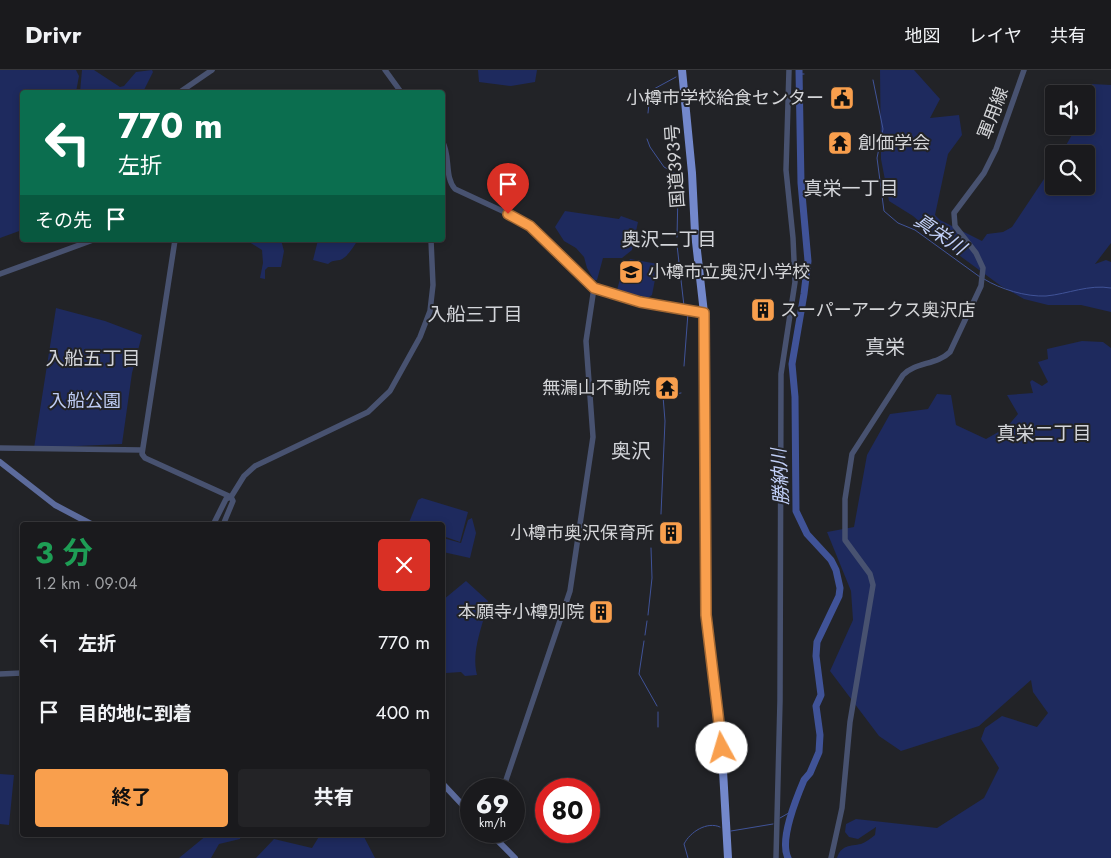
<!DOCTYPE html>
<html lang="ja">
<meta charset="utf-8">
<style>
:root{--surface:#1a1a1d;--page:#232326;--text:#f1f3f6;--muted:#9fa1a4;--line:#38383b;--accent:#f99f4d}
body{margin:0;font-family:Jost,"Noto Sans JP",sans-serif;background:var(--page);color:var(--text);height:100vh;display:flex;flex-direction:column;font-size:19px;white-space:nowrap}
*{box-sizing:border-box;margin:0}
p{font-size:16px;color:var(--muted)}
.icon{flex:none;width:28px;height:28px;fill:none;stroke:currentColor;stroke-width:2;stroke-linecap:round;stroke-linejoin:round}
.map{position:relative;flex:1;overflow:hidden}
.drawer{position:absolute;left:20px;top:452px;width:425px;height:315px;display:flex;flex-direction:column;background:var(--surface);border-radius:5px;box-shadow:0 2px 8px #0003,0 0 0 1px var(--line)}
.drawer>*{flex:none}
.guide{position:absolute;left:20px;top:20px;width:425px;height:152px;border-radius:5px;box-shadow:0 2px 8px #0003,0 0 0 1px var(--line);background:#0b6e4f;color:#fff;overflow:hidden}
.controls{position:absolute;left:1045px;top:15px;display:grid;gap:10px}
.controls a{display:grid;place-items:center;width:50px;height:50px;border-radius:5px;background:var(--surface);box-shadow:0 2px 8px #0003,0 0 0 1px var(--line);font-size:25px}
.speed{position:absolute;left:460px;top:708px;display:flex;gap:10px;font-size:25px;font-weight:700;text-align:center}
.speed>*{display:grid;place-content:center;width:65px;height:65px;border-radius:50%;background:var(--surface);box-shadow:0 2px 8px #0003,0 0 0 1px var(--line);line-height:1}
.speed small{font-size:12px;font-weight:400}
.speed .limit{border:8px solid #d22;background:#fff;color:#111}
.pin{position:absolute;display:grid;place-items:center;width:42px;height:42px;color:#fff;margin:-51px -21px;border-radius:50% 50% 50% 0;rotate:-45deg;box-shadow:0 0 5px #0007}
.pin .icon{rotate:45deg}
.me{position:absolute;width:55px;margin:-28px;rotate:354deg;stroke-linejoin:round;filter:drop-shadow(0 0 4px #0008)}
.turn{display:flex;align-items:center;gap:18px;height:105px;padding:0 15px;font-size:22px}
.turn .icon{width:65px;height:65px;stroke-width:2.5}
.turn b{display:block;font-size:35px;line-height:42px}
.then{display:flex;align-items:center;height:48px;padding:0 15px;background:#0003;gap:10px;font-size:19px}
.round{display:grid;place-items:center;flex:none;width:52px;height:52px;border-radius:5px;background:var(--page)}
.headline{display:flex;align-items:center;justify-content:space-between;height:85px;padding:0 15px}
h1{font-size:30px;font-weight:700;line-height:38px;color:#1e9e55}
.cta{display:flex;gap:10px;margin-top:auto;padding:10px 15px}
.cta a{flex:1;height:58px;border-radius:5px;background:var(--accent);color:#111;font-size:20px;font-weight:700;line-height:58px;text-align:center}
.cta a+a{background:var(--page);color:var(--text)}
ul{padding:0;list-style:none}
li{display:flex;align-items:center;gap:15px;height:70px;padding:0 15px}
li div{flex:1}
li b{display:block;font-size:19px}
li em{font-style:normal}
header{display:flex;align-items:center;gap:30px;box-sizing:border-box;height:70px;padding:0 25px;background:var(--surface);border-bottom:1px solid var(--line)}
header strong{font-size:24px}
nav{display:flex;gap:28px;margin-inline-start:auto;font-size:18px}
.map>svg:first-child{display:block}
.green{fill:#1e2a5e}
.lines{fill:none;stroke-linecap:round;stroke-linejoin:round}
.stream{stroke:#405398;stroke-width:1}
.river{stroke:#405398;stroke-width:7}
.tertiary{stroke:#485270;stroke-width:5.5}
.secondary{stroke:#5c6b9c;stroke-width:6}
.trunk{stroke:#7388cc;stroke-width:8}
.route-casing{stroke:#a26732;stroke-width:12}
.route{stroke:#f99f4d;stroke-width:9}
.labels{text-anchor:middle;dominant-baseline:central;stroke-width:4;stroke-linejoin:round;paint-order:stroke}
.poi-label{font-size:18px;fill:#d4d5d8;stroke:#222327;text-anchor:end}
.street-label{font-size:18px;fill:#d4d5d8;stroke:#222327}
.park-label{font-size:18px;fill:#bfcdf5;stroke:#222327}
.neighbourhood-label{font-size:19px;fill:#d3d5da;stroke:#222327}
.water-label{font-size:19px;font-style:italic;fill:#c2d0f8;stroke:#222327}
.quarter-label{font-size:20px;fill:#d3d5da;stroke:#222327}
</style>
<header>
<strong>Drivr</strong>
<nav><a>地図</a><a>レイヤ</a><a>共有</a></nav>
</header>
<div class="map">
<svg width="1111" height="788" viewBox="0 0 1111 788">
<rect width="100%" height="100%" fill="#222327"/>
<g class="green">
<path d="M0,0H76L79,6L76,22H22V160L0,168Z"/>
<path d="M82,0H94L120,17L124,16L136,2L152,0L153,2L143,22H80Z"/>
<path d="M478,0H537L535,12L511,16L479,12Z"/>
<path d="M880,0H914L940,29L930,48L959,45L962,65L948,84L935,145L940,150L982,171L987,164L1003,162L1012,157L1054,94V116H1086V84H1061L1077,56H1086V40L1092,14L1111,15V173L1095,194L1106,190L1111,192V242L1081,235H1048L1024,229L1001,216L956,183L913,146L889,131L881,89Z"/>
<path d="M565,141L619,149L621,146L638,152L632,180L622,188H603L597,210H594L587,198L584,187L576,178L564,171L555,157Z"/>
<path d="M246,170H281L284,181L281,197H268L265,200V209L260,208L263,193L262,180Z"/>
<path d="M318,170H358C353,177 348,187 340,190C334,191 333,190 328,194L313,190Z"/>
<path d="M630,189L658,194L652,225L648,228L617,220L623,198Z"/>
<path d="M56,238L105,251L142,265L132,303L122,374L34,378Z"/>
<path d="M1082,271L1103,272L1111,278V788H837C841,775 850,776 861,774C866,772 871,768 875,765L876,757L858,769L849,767L845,762L846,754L856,749L937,758L984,728L999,698L981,669L985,658L1002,646L1037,657L1048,643L1033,622L1031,610L979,656L901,681L879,666L830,601L853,550L851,521L827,462L854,457L867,385L890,344L928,339L937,324L951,325L956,355L986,369L1007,357L1018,344L1007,325L1033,323L1030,312L1032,310L1042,316L1048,312L1038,292L1048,289L1047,279Z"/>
<path d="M422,428L468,442L460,472L443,466L442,455H408L418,430Z"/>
<path d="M472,448L476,463L470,488L443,482V468L461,473L468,450Z"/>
<path d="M466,511L488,531C483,557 471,579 477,605L465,606L461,602L446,603L445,595L443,592V530Z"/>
<path d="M0,704L14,705L9,755L0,754Z"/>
<path d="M207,765H241L240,769L219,774L211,788H179Z"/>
<path d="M320,765H363L375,788H256L274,769L312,778Z"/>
</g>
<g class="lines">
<g class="stream">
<path d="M800,4H804"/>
<path d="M873,10L883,59L877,88L884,141L898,153L915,160L980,207"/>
<path d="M648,43L650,24L652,20L676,7"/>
<path d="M647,69L650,77L664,97L680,106L681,114"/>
<path d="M677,167L678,123"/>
<path d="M677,175L684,236"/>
<path d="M984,209C1000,219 1026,227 1046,226C1068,224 1089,214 1111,218"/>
<path d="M684,296L688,243"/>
<path d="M661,444L665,351L663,326L681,323"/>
<path d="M648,545L652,508L651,478"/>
<path d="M645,565L647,551"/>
<path d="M644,571L639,604L657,636"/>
<path d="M658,657V642"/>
<path d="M780,748L794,740"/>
<path d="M731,761L773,754"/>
<path d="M688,788L684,774C690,762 707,751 720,757"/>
</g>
<path class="river" d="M788,788C779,770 796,729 804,710L810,703L819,682L820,665L816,636L821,625L816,586L817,572L839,526L840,518L836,500L831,490L807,464L796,441L795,327L792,294L804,224L808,191L801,113L799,0"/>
<g class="tertiary">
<path d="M385,0L401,22"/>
<path d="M180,22L212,0"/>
<path d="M442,71C451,85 444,107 455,119L524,151L594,218L640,232L704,243"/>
<path d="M175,170L142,384L145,388L231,427L244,406L255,396L368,342L390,321L420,267L430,241L433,215L431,170"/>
<path d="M0,204L93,170"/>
<path d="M0,378L141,380"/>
<path d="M213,455L226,429L231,427L233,431L223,455"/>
<path d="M0,604L22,603"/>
<path d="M503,719L570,521L593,367L586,271L594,218"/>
<path d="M776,788L780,631L781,304L795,212L793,168L786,100L789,0"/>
<path d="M831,788L842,738L850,652L873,515L870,504L845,470V429L852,384L903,305C915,292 937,295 950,282L981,216L983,198L976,183L955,156L954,143L984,103L996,79L1024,0"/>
</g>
<g class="secondary">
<path d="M0,392L55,435L93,455"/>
<path d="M442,713L471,744"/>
<path d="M488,761L515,788"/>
</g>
<path class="trunk" d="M682,0L692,103L695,163L704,243L706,545L722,683L728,788"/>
</g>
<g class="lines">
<defs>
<path id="route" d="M508,144L530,156L594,218L640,232L704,243L706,545L722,678"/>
</defs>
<use href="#route" class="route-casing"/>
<use href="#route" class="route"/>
</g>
<defs>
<symbol id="civic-square" viewBox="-11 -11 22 22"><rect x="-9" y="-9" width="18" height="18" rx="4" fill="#f99f4d" stroke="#222327"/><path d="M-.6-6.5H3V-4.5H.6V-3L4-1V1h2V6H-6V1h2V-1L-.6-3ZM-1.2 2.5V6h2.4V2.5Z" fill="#111"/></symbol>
<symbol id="temple-square" viewBox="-11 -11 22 22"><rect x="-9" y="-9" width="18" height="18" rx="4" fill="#f99f4d" stroke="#222327"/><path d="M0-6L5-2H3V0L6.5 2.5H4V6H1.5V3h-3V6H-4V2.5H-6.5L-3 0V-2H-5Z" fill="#111"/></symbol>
<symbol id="school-square" viewBox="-11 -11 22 22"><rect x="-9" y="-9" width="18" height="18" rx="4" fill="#f99f4d" stroke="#222327"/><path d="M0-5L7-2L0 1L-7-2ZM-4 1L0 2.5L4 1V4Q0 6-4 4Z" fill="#111"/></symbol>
<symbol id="building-square" viewBox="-11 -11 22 22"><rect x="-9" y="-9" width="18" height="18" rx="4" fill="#f99f4d" stroke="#222327"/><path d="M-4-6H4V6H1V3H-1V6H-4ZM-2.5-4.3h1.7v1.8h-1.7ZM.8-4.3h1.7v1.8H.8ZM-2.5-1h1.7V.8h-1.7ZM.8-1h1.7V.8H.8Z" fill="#111"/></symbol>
</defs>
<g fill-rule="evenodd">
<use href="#civic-square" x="828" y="14" width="28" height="28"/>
<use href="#temple-square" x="826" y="59" width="28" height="28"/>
<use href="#school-square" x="617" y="188" width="28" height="28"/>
<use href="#building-square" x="749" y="226" width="28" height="28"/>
<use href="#temple-square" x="653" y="304" width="28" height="28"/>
<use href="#building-square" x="657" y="449" width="28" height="28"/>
<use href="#building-square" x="587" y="528" width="28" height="28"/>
</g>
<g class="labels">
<g class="poi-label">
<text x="824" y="28">小樽市学校給食センター</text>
<text x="858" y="73" text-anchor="start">創価学会</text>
<text x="648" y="202" text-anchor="start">小樽市立奥沢小学校</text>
<text x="780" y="240" text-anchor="start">スーパーアークス奥沢店</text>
<text x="650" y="318">無漏山不動院</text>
<text x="654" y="463">小樽市奥沢保育所</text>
<text x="584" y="542">本願寺小樽別院</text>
</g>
<g class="street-label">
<text transform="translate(993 43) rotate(-69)">軍用線</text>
<text transform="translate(675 96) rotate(-94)">国道393号</text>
</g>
<g class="park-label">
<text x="85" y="331">入船公園</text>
</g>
<g class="neighbourhood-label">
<text x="851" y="118">真栄一丁目</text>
<text x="669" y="169">奥沢二丁目</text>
<text x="475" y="244">入船三丁目</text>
<text x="93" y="288">入船五丁目</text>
<text x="1044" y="363">真栄二丁目</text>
</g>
<g class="water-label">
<text transform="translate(940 164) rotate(34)">真栄川</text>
<text transform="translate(780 407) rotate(-93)">勝納川</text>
</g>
<g class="quarter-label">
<text x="885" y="277">真栄</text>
<text x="631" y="381">奥沢</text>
</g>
</g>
</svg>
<div class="controls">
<a><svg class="icon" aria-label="sound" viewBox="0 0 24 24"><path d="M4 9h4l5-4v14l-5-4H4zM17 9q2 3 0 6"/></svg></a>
<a><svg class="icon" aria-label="search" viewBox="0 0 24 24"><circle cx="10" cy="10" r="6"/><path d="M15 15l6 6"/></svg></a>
</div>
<div class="speed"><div>69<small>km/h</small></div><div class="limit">80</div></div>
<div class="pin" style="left:508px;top:144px;background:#d93025"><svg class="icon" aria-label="arrive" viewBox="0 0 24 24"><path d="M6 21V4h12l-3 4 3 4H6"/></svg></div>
<svg class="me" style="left:722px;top:678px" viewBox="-20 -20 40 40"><circle r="19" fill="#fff"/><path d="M0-13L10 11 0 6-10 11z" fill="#f99f4d"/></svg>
<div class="guide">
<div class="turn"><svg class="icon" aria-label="left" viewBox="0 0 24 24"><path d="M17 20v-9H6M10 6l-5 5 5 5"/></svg><div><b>770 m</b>左折</div></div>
<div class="then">その先<svg class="icon" aria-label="arrive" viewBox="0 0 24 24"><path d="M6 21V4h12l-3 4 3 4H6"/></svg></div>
</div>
<section class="drawer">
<div class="headline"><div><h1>3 分</h1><p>1.2 km · 09:04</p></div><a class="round" style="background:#d93025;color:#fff"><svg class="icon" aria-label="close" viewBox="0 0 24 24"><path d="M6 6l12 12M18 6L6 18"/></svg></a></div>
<ul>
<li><svg class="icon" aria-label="left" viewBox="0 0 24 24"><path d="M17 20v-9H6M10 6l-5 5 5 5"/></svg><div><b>左折</b></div><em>770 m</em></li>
<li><svg class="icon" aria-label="arrive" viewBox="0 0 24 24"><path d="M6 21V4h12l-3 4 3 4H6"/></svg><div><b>目的地に到着</b></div><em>400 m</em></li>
</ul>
<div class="cta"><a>終了</a><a>共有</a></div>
</section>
</div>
